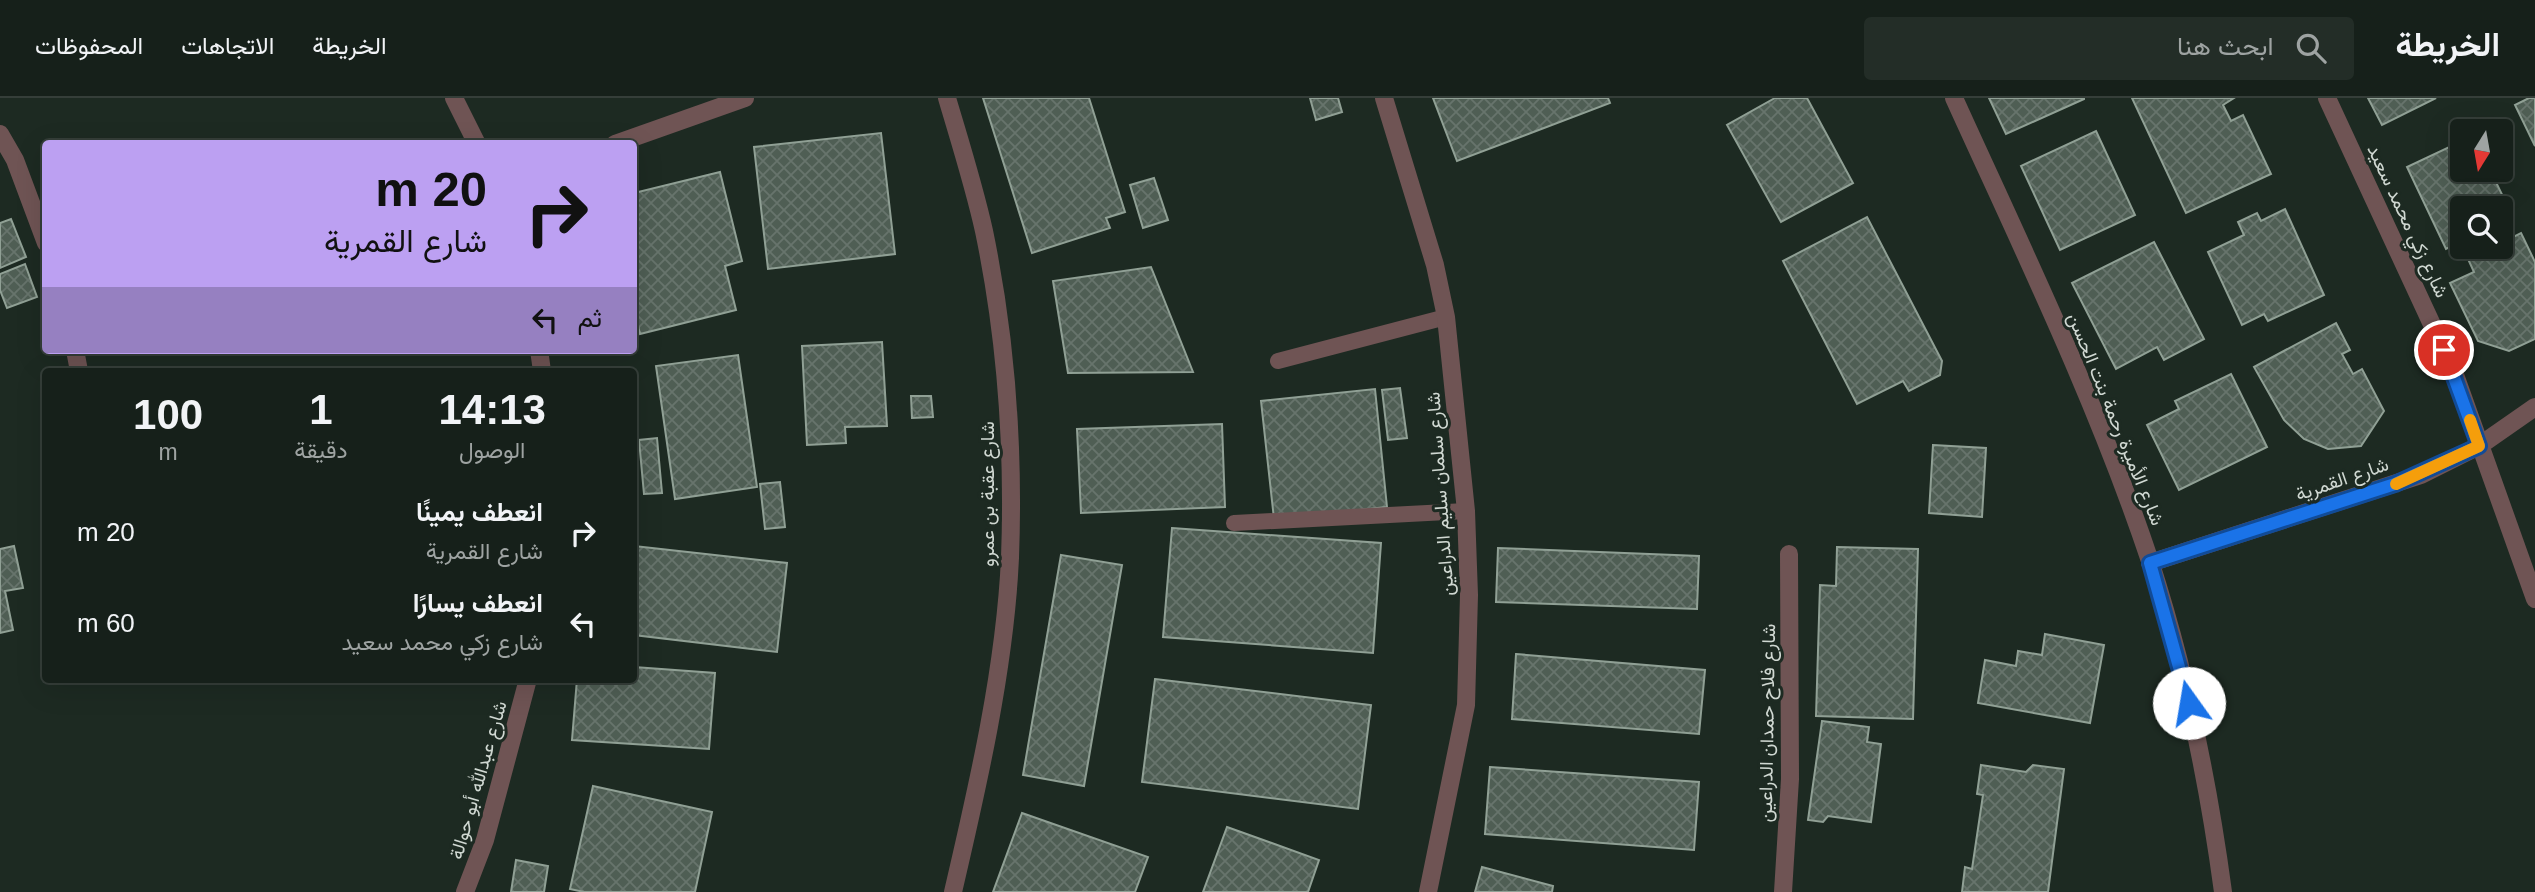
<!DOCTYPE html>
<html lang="ar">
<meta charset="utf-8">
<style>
:root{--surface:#16201a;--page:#232d27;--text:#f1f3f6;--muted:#9ea3a2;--line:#353e39}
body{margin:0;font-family:Helvetica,Vazirmatn,sans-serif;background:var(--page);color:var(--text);direction:rtl;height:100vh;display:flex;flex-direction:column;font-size:26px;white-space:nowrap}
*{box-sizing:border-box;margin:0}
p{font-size:23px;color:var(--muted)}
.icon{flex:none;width:38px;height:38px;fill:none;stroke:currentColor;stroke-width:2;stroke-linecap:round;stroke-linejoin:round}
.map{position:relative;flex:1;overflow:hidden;direction:ltr}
.drawer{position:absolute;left:42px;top:270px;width:595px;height:315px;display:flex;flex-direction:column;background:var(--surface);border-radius:7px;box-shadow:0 7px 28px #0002,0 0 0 2px var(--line);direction:rtl}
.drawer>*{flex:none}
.banner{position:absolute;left:42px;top:42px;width:595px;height:214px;border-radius:7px;box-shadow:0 7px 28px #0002,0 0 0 2px var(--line);direction:rtl;background:#bca0f2;color:#111;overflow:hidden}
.needle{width:46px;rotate:191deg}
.fabs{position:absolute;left:2450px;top:21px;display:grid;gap:14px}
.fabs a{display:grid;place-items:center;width:63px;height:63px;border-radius:7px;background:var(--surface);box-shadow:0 7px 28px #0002,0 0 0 2px var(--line);font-size:35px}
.pin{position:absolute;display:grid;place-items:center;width:60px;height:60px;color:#fff;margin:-30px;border:4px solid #fff;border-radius:50%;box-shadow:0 2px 7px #0007}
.me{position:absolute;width:77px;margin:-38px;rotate:347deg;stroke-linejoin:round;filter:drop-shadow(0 0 5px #0008)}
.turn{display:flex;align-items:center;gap:24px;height:147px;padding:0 35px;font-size:32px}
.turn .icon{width:91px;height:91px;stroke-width:2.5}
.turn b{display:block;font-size:49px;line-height:60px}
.then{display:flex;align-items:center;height:66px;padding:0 35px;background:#0003;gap:14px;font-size:26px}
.eta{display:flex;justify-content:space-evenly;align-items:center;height:119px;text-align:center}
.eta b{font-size:42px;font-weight:700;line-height:49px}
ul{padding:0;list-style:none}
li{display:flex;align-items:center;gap:21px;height:91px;padding:0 35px}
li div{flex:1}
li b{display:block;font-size:26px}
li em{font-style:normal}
header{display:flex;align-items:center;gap:42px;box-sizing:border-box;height:98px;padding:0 35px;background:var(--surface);border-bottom:2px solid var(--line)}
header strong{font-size:33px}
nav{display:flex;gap:38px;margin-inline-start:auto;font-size:24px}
.search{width:490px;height:63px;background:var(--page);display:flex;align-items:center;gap:18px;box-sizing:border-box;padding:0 24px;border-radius:7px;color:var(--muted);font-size:26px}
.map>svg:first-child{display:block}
.building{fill:url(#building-cross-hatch);stroke:#90a095;stroke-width:2}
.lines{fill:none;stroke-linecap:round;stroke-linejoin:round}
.service{stroke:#6f5454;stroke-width:16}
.minor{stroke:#6f5454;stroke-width:18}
.tertiary{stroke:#6f5454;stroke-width:18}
.route-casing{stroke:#114b97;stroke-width:18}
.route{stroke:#1a73e8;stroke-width:12}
.slow{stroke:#f59e0b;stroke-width:12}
.labels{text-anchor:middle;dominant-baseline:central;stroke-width:6;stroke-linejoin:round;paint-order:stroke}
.street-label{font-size:19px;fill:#d0d8d2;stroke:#1d2a22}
</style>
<header>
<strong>الخريطة</strong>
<div class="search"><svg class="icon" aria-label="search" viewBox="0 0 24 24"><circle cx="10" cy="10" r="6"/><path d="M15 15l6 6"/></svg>ابحث هنا</div>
<nav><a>الخريطة</a><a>الاتجاهات</a><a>المحفوظات</a></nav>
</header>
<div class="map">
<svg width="2535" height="794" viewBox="0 0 2535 794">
<defs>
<pattern id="building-cross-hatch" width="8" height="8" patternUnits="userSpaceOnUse" patternTransform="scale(1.75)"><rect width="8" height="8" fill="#4f5e54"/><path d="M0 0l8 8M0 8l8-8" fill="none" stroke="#67746c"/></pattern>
</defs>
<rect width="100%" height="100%" fill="#1d2a22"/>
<g class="building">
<path d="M983,0H1089L1125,114L1106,120L1110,130L1032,155Z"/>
<path d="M1310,0H1338L1342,14L1316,22Z"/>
<path d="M1433,0H1608L1610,5L1457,63Z"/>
<path d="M1775,0H1807L1853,85L1781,124L1727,27Z"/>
<path d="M1989,0H2084V1L2006,36Z"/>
<path d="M2132,0H2234L2223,7L2231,23L2243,17L2271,76L2186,115Z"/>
<path d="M2368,0H2436L2382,27Z"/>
<path d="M2529,0H2535V48L2515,7Z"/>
<path d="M2096,33L2135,117L2060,152L2021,68Z"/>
<path d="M881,35L895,156L768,171L754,49Z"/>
<path d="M2462,43V72H2490L2513,119L2501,125V110H2462V143L2446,151L2407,69Z"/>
<path d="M720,74L742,163L725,168L736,212L640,236L634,212V95Z"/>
<path d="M1154,80L1168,122L1143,130L1130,87Z"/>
<path d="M2285,111L2324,197L2268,223L2264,216L2242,227L2208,154L2244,137L2238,124L2257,115L2261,123Z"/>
<path d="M1867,119L1942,263L1940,277L1909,293L1903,283L1857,306L1783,163Z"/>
<path d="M11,121L26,159L0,170V125Z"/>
<path d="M2521,135L2535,164V241L2509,253L2478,243L2450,185L2474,174L2468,161L2493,149H2501V145Z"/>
<path d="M2154,144L2204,241L2164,262L2157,249L2116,271L2072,185Z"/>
<path d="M25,166L37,199L7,210L0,192V176Z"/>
<path d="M1151,169L1193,274L1068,275L1053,183Z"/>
<path d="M2336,225L2350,252L2342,256L2353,276L2362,271L2384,313L2361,348L2328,351L2304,341L2284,322L2254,269Z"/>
<path d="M882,244L887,328L845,329L846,345L807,347L802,248Z"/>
<path d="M738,257L757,389L675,401L656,268Z"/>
<path d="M2231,276L2267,349L2179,392L2147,327L2179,311L2175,303Z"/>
<path d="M1400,290L1407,340L1388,342L1382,292Z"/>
<path d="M1375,291L1387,409L1274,421L1261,303Z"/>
<path d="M911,298H931L933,319L912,320Z"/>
<path d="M1222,326L1225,409L1081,415L1077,331Z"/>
<path d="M657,340L662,395L644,396L639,342Z"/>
<path d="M1933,347L1986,350L1982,419L1929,415Z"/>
<path d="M780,384L785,429L765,431L760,386Z"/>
<path d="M1172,430L1381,445L1373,555L1163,539Z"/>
<path d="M14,448L23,490L5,493L13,532L0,535V451Z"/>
<path d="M634,448L787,465L777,554L634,537Z"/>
<path d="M1837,449L1918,451L1913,621L1816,618L1820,487L1836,488Z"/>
<path d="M1498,450L1699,458L1697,511L1496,504Z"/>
<path d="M1061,457L1122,467L1084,688L1023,677Z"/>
<path d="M2045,536L2104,547L2090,625L1978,605L1985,562L2016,568L2018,553L2042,557Z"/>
<path d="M1516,556L1705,572L1699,636L1512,621Z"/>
<path d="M634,569L715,575L709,651L572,642L577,581H634Z"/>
<path d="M1155,581L1371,607L1358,711L1142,684Z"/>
<path d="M1822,623L1869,629L1867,644L1881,646L1871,724L1828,718L1823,724L1808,722Z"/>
<path d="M1981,667L2026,674L2033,667L2064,671L2048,794H1962L1965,769L1972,771L1983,697L1977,696Z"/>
<path d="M1490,669L1699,684L1694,752L1485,736Z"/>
<path d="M593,688L712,714L695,794H584L570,791Z"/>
<path d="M1022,715L1148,759L1135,794H993Z"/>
<path d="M1227,729L1319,762L1308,794H1203Z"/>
<path d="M516,762L548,768L544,794H511Z"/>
<path d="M1482,769L1553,788L1552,794H1475Z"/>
</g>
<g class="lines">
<g class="service">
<path d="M1278,263L1446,219"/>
<path d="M1234,425L1466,413"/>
</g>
<g class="minor">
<path d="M454,0L477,46"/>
<path d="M947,0C960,44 974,88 984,133C1006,239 1014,351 1010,460C1005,570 978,687 953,794"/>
<path d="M2327,0L2454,274L2535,501"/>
<path d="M0,36L15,62L46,145"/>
<path d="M615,46L745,0"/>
<path d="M75,252L79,273"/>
<path d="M539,252L542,273"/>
<path d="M2150,465L2421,377L2479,348L2535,309"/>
<path d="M465,794L485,742L528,581"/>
<path d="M1783,794L1790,681L1789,456"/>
</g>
<g class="tertiary">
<path d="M1384,0L1435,167L1446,219L1466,413L1469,497L1466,607L1428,794"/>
<path d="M1954,0C2023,152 2097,304 2150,463C2185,571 2208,682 2223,794"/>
</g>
</g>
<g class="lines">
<defs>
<path id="route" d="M2189,605L2150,465L2395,386L2479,348L2444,252"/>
</defs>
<use href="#route" class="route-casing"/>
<use href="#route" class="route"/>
<path class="slow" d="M2396,386L2479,348L2470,322"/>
</g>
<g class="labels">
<g class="street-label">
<text transform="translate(2408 123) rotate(65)">شارع زكي محمد سعيد</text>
<text transform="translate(2116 321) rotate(68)">شارع الأميرة رحمة بنت الحسن</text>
<text transform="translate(2342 381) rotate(-19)">شارع القمرية</text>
<text transform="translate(987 396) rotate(-90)">شارع عقبة بن عمرو</text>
<text transform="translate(1440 396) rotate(-94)">شارع سلمان سليم الدراعين</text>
<text transform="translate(1767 625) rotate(-89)">شارع فلاح حمدان الدراعين</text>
<text transform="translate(478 682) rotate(-74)">شارع عبدالله أبو حوالة</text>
</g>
</g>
</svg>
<div class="fabs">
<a><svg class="needle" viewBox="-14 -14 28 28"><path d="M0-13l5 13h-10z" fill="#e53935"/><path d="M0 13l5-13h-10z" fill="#9ea3a2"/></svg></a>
<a><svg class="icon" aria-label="search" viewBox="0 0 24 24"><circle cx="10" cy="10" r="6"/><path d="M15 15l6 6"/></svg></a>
</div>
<div class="pin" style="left:2444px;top:252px;background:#d93025"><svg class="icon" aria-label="arrive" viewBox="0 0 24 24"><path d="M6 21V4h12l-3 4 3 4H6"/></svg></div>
<svg class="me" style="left:2189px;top:605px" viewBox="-20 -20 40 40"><circle r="19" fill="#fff"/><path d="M0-13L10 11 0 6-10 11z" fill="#1a73e8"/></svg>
<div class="banner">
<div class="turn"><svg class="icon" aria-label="right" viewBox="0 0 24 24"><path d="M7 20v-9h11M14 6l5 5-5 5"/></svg><div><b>20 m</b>شارع القمرية</div></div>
<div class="then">ثم<svg class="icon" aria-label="left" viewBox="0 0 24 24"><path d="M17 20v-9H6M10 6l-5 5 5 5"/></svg></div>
</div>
<section class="drawer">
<div class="eta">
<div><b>14:13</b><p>الوصول</p></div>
<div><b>1</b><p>دقيقة</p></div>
<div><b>100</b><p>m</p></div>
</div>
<ul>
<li><svg class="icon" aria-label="right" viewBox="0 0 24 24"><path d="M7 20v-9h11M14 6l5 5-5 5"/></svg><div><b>انعطف يمينًا</b><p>شارع القمرية</p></div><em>20 m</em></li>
<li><svg class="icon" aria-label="left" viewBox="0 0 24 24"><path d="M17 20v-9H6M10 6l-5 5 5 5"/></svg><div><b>انعطف يسارًا</b><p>شارع زكي محمد سعيد</p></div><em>60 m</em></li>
</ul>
</section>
</div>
